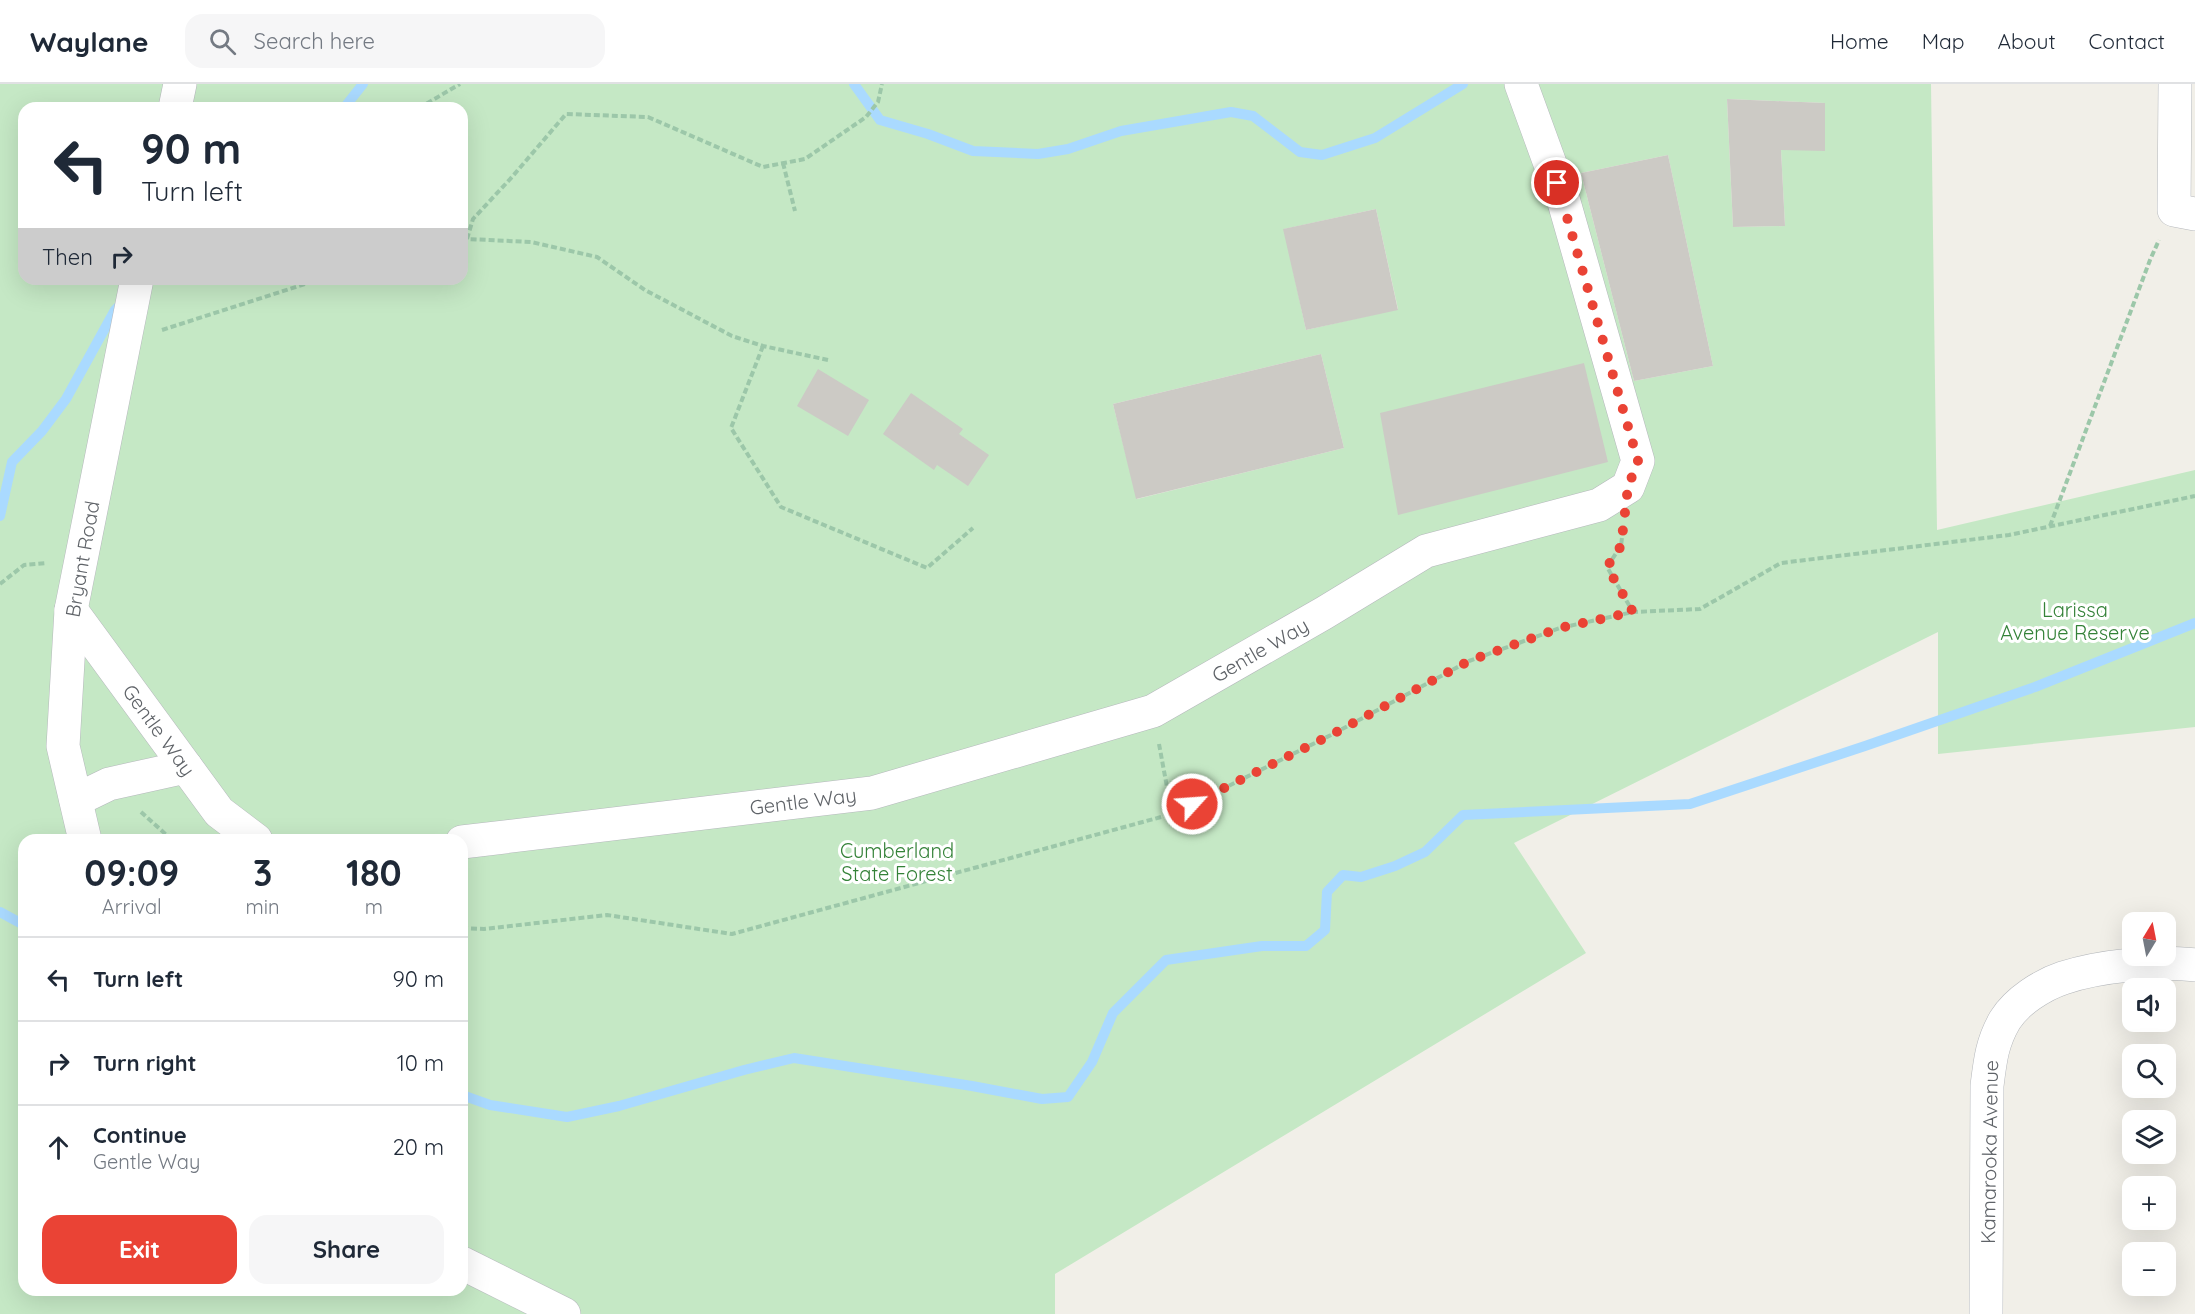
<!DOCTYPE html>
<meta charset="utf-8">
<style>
:root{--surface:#fff;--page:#f6f6f7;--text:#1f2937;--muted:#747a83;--line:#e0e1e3;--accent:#ea4335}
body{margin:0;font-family:Quicksand,sans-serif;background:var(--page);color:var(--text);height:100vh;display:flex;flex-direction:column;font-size:22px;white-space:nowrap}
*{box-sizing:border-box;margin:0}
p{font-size:20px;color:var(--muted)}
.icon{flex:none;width:33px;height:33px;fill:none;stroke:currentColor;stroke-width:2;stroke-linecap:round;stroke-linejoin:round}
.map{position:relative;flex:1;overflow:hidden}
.details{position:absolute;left:18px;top:750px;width:450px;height:462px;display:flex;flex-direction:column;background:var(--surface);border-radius:18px;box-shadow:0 6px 24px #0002}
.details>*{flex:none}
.hud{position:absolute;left:18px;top:18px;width:450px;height:183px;border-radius:18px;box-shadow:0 6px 24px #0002;background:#fff;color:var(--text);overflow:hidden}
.needle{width:39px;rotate:10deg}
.controls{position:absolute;left:2122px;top:828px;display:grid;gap:12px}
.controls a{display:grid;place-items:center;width:54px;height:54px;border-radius:12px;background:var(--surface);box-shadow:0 6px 24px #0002;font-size:30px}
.pin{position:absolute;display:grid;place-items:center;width:51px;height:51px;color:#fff;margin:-26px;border:3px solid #fff;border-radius:50%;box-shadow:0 2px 6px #0007}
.me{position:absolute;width:66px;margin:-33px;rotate:64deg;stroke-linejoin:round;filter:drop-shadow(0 0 4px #0008)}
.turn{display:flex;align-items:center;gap:21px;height:126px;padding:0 24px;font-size:27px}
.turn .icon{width:78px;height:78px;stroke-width:2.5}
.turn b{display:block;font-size:42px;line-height:51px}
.then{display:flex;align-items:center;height:57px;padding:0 24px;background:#0003;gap:12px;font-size:22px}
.eta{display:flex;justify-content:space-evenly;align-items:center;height:102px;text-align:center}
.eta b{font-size:36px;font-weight:700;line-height:42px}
.button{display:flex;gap:12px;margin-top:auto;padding:12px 24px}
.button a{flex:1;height:69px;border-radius:18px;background:var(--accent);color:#fff;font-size:24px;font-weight:700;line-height:69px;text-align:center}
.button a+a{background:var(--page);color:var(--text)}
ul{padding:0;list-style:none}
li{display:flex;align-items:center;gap:18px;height:84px;padding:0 24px;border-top:2px solid var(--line)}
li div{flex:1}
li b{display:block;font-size:22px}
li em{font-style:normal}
header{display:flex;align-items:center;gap:36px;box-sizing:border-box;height:84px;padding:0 30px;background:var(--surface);border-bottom:2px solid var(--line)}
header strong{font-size:28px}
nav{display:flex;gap:33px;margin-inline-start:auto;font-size:21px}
.search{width:420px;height:54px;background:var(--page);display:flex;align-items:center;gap:15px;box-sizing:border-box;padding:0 21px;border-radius:18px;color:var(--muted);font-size:22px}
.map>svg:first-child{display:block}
.green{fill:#c5e8c5;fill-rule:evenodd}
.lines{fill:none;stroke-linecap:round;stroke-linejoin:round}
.stream{stroke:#aadaff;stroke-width:10}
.building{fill:#cccac5}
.minor-casing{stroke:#b5b8bc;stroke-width:34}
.path{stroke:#9cc7a9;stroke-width:4;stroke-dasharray:6 3;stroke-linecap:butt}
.minor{stroke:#fff;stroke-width:33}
.route{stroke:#ea4335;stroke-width:10;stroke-dasharray:0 18}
.labels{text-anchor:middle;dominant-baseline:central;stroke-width:6;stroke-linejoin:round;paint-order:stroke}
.street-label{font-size:20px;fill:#5f6368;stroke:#fff}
.park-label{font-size:20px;fill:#348238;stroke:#fff}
</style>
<header>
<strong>Waylane</strong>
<div class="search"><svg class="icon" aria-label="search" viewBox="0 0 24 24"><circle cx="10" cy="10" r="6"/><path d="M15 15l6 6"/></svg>Search here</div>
<nav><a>Home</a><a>Map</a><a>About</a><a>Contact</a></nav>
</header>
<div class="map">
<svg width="2195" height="1230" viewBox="0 0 2195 1230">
<rect width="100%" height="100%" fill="#f1efe8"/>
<path class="green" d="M0,0H1931L1937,446L2195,386V643L1938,670V548L1514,759L1586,869L1055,1190V1230H0ZM1727,15L1825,19L1781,66L1785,142L1733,143ZM24,24H462V195H24ZM1668,71L1713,282L1634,297L1581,89ZM1376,125L1398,225L1306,246L1284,145ZM1321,270L1344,364L1137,415L1113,320ZM24,756H462V1206H24Z"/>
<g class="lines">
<g class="stream">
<path d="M854,0L880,36L928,50L973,67L1038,70L1068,65L1121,47L1231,28L1253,32L1300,68L1322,71L1375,54L1463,0"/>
<path d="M344,24L363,0"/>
<path d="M0,432L12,378L42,347L66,315L115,226L122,219"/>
<path d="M0,828L24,841"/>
<path d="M462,1011L490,1021L567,1033L619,1022L744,986L794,974L972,1002L1042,1015L1068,1013L1092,978L1113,929L1166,876L1262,862H1306L1325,846L1327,808L1343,791L1361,793L1395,782L1425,768L1463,731L1690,720L1865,662L2035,603L2195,539"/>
</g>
</g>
<g class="building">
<path d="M1727,15L1825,19V67L1781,66L1785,142L1733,143Z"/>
<path d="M1668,71L1713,282L1634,297L1581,89Z"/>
<path d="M1376,125L1398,226L1306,246L1283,145Z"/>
<path d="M1321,270L1344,364L1136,415L1113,320Z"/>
<path d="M1584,279L1608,378L1398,431L1380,329Z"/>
<path d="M818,285L869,316L848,352L797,322Z"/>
<path d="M911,309L963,345L959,350L989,371L968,402L937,381L934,386L883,350Z"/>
</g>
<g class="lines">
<defs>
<g id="minor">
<path d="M2175,0L2174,126L2195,130"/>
<path d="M175,24L180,0"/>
<path d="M71,526L219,728L256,756"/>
<path d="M76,716L109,700L186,683"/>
<path d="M85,756L63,662L71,526L137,195"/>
<path d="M462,758L872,709L1153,627L1324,529L1426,467L1599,421L1628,403L1638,377L1564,118L1521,0"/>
<path d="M462,1179L564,1230"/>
<path d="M1986,1230L1987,1002C1990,977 1992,958 2005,936C2017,917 2042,901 2063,894C2099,882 2158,876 2195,881"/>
</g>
</defs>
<use href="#minor" class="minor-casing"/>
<g class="path">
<path d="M419,24L460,0"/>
<path d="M783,79L795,127"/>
<path d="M467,155L473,135L512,93L566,30L648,33L763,83L805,75L866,33L878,18L882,0"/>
<path d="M462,157L467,155L531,158L597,173L645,206L732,252L763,262L828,276"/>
<path d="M162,246L308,199L340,195"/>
<path d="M763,262L731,344L781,423L927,484L973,444"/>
<path d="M2050,442L2150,176L2159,156"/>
<path d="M1623,445L1621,462L1607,483L1633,528"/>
<path d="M0,500L24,481L47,479"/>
<path d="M1159,660L1172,730"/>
<path d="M141,728L172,756"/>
<path d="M462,844L484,845L607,831L732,850L1172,730L1331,651L1469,577L1560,544L1633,528L1700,525L1781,479L2009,451L2195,412"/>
</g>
<use href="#minor" class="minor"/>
</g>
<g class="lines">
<path class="route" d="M1192,720L1331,651L1469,577L1560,544L1633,528L1607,483L1621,462L1628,403L1638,377L1557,99"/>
</g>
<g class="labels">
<g class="street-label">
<text transform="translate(82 475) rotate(-80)">Bryant Road</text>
<text transform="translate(1260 566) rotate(-30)">Gentle Way</text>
<text transform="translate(159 646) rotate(54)">Gentle Way</text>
<text transform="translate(803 717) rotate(-7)">Gentle Way</text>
<text transform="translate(1989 1068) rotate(-89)">Kamarooka Avenue</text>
</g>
<g class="park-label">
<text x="2075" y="525">Larissa<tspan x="2075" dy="23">Avenue Reserve</tspan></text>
<text x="897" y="766">Cumberland<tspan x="897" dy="23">State Forest</tspan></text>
</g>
</g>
</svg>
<div class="controls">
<a><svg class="needle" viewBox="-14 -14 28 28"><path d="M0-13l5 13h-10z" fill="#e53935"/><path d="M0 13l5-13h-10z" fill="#747a83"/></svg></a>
<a><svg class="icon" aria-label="sound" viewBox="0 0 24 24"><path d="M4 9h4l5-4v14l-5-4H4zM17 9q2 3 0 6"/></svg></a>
<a><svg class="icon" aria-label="search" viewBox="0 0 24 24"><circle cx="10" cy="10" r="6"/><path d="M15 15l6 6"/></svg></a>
<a><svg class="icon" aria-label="layers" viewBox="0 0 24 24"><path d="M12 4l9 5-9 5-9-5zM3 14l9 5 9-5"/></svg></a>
<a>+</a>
<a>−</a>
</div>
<div class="pin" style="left:1557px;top:99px;background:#d93025"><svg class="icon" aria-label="arrive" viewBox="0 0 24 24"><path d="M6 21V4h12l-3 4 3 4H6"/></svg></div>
<svg class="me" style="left:1192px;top:720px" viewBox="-20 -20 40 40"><circle r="17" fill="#ea4335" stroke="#fff" stroke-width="3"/><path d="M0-11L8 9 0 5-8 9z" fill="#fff"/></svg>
<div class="hud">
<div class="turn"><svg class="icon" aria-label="left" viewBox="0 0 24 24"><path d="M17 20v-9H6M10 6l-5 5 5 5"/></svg><div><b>90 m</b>Turn left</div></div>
<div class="then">Then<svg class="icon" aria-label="right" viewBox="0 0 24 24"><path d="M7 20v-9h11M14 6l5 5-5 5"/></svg></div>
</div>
<section class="details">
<div class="eta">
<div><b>09:09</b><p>Arrival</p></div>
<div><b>3</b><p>min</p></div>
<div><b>180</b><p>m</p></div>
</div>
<ul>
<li><svg class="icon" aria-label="left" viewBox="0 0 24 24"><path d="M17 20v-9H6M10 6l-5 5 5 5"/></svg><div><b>Turn left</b></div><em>90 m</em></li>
<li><svg class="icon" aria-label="right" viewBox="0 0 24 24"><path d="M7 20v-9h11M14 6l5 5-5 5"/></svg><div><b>Turn right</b></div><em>10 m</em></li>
<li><svg class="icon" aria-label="ahead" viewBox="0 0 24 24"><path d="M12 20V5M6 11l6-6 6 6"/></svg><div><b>Continue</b><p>Gentle Way</p></div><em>20 m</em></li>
</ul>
<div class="button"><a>Exit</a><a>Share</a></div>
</section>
</div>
